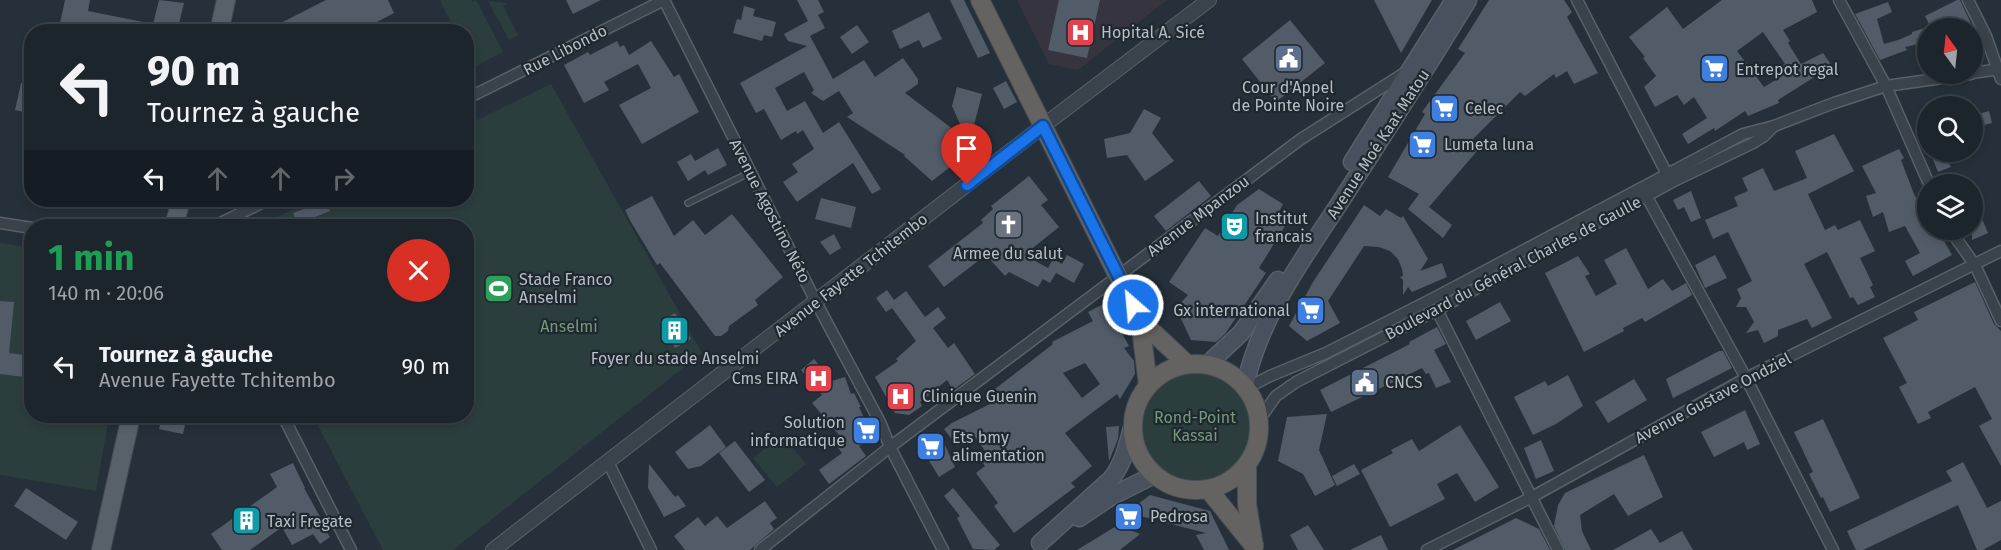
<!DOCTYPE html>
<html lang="fr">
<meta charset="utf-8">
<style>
:root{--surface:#1c242c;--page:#252c34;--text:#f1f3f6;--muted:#a0a4a9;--line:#3a4148}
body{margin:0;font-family:"Fira Sans",sans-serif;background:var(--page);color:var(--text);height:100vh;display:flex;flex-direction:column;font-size:22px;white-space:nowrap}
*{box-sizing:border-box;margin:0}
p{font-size:20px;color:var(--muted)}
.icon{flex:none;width:33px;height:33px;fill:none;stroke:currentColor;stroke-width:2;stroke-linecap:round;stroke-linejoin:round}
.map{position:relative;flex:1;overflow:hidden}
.side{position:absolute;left:24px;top:219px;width:450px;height:204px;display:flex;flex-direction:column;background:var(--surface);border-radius:24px;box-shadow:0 3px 9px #0003,0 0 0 2px var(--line)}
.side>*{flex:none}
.banner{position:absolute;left:24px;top:24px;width:450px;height:183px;border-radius:24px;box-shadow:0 3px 9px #0003,0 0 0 2px var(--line);background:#1c242c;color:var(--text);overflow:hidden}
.needle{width:39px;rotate:345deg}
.buttons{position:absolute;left:1917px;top:18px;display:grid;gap:12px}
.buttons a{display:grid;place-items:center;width:66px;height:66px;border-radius:50%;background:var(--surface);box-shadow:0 3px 9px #0003,0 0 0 2px var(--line);font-size:30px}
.pin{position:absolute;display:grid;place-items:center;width:51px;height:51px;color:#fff;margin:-62px -26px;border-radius:50% 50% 50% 0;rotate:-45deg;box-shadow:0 0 6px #0007}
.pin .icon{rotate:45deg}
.me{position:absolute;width:66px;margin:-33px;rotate:333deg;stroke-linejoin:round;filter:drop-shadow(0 0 4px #0008)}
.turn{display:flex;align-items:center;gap:21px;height:126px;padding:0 24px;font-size:27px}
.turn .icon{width:78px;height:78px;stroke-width:2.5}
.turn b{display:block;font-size:42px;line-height:51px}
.lanes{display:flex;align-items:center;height:57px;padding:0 24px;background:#0003;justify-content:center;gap:30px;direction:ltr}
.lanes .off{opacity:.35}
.round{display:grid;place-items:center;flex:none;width:63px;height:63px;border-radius:32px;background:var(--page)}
.headline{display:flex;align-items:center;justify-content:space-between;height:102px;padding:0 24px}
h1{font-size:36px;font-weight:700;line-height:45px;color:#1e9e55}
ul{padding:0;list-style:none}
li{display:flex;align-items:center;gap:18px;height:90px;padding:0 24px}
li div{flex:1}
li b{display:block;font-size:22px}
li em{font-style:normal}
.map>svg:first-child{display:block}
.medical{fill:#35343f}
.green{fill:#2b3e3d}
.building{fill:#525c68;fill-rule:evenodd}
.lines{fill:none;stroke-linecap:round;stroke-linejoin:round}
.service-casing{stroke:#586069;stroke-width:8}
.minor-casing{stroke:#586069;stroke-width:13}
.tertiary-casing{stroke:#586069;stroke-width:16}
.secondary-casing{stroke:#586069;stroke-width:19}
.primary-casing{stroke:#434b54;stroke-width:20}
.trunk-casing{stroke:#454d55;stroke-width:20}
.service{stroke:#3a424b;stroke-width:5}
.minor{stroke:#3a424b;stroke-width:10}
.tertiary{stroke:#3a424b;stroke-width:14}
.secondary{stroke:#48515d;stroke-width:16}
.primary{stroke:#58616a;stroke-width:18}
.trunk{stroke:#646361;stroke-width:18}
.route-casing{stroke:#114b97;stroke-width:15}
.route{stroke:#1a73e8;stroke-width:10}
.labels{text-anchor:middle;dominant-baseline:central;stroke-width:4.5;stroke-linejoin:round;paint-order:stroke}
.poi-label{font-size:16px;fill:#b5bdc6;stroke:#1f272f;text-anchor:start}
.street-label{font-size:16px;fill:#b5bdc6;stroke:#1f272f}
.park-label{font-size:16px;fill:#76997d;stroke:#1f272f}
</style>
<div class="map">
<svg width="2001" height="550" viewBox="0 0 2001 550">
<rect width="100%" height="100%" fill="#26303a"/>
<path class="medical" d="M1017,0H1167L1078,70L1049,64Z"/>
<g class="green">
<path d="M442,0H472L471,2L476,0L503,52L474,67L467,53L466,32L456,31L440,1Z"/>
<path d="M488,1L508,3L503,6L518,35L509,40Z"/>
<path d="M551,84L702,353L453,550H383L313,416H466V226H258L314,200H466L467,125Z"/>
<path d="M0,243L31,248L32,416H109L96,491L0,475Z"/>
<circle cx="1195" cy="427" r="57"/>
<path d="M785,438L806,464L777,487L753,458L774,441L776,444Z"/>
</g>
<g class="building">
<path d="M65,0H90L88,11L153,24L159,0L184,3L177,32H58Z"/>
<path d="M326,0H388L394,13L358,32H263Z"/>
<path d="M566,0H601L573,14Z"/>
<path d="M797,0H818L824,12L818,15L825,28L810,36L833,79L864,60L875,77L903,58L918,79V84L905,93L970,142L967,154L932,181L904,156L905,155L847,117L853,113L839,91L823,101L811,93L814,90L804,72L775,88L787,111L805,101L823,133L839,122L881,189L872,194L853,163L797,202L783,182L798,172L792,164L814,149L803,130L797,134L796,131L781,140L764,109L756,113L740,83L807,46L788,41L784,34L808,21Z"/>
<path d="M950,0H964L990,53L978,58Z"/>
<path d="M1059,0H1100L1087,58L1048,50Z"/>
<path d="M1374,0H1432L1401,53Z"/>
<path d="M1489,0H1564L1572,12L1567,17L1598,73L1574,84L1567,71L1556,78L1554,74L1525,96L1520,92L1468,144L1477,151L1429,207L1452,225L1443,238L1408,209L1419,194L1388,177L1425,114L1422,112L1465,53L1458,49Z"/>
<path d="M1722,0H1812L1817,12L1783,30L1790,41L1788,43L1801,64L1823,53L1834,69L1817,77L1816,76L1778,100L1779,103L1748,116L1745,111L1715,131L1714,128L1688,144L1682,134L1707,118L1694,97L1684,105L1677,95L1655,107L1644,87L1656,76L1643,58L1645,57L1629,37L1667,7L1683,29ZM1763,32L1785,64L1777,68L1782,76L1764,87L1737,51Z"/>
<path d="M1957,0H1960L1973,28H1931L1925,16Z"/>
<path d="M1888,2L1892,12L1877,19L1884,44L1901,39L1912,34V32L1928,27V42L1905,47L1907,50L1880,60L1855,14Z"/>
<path d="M744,6L755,9L753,16L776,22L772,37L764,35L762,41L733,33L737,19L741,20Z"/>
<path d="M929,12L942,39L923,48L919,40L900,49L892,31Z"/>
<path d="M1290,20L1325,63L1276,102L1242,59Z"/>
<path d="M857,25L869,42L852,54L840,37Z"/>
<path d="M617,41L620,47L624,45L629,55L651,41L674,77L679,74L699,112L642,144L619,105L651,88L638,64L604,82L609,90L584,103L564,65L588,52L590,55Z"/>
<path d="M1006,81L1017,102L1004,109L993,88Z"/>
<path d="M21,83L32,85V114L15,110Z"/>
<path d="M957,87L982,94L971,137L960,124L952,106Z"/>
<path d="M1144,109L1161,118L1152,133L1174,161L1145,181L1127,155L1107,158L1104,139L1130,133Z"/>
<path d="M1989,111L1992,123L1972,128V116Z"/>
<path d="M1834,134L1854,171L1808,194L1825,230L1835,225L1838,230L1860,220L1875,251L1860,258L1873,285L1870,287L1875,297L1858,305L1853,297L1850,298L1827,252L1804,264L1832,318L1812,328L1807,319L1778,330V336L1764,343L1758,330L1746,333L1754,322L1746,307H1736L1741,298L1737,289L1752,281L1728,232L1713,239L1705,220L1738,206L1734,197L1748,191L1742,178L1763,168L1774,191L1807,178L1795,151Z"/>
<path d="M718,148L727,165L708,175L705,170L688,181L677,162L691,154L695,161Z"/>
<path d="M1899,149L1904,158L1901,160L1914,194L1928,221V235L1938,230L1952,255L1913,276L1905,261L1920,253L1905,226L1889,232L1883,212L1873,217L1866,196L1876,193L1862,166Z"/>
<path d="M1945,152H1975L1949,163L1951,167L1938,172L1932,157Z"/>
<path d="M1029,176L1048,200L1041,205L1059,227L1024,255L1048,268L1053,259L1062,264L1067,255L1084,264L1074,283L1056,273L1050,283L1043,279L1038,287L1009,272L1005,276L986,255L944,287L928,266L983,223L981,220L993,209L991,206Z"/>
<path d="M1199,181L1211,196L1166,231L1154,216Z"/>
<path d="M1259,189L1283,204L1279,212L1290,218L1259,268L1266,273L1225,334L1216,342L1191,340L1176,308L1188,295L1169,282L1205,228L1218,236L1237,205Z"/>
<path d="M1691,191L1701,218L1691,222L1684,207L1678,210L1673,200Z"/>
<path d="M1972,195L1988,233L1972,240Z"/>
<path d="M652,196L674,236L693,220L705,235L732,214L783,277L755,300L758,305L729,326L728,331L721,336H715L660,263L657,265L631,222L625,210Z"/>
<path d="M821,198L856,207L851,228L815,219Z"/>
<path d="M326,201L330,211L297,224L293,213Z"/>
<path d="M1364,205L1380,216L1386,209L1401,218L1403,216L1428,259L1420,271L1442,263L1447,277L1412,292L1408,287L1403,295V280L1400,277L1403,276L1402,269L1398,259L1390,251L1379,247L1364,246L1328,301L1340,323L1307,341L1289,326L1313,282Z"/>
<path d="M834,234L841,248L830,255L820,242Z"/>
<path d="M1626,248L1648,289L1663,279L1672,291L1686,283L1692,295L1645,322L1642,318L1623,328L1624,331L1584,352L1545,273L1578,256L1590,274L1585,276L1596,296L1617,284L1604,260Z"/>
<path d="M1715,255L1727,278L1705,288L1695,265Z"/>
<path d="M1975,282L1994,324L2001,331V466L1979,426L1992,419L1975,387L1928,412L1931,418L1918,424L1899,387L1907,383L1883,338L1918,320L1914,312Z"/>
<path d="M887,290L894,300L906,291L925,317L938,307L946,318L933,328L948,348L954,343L975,374L953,390L947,380L920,402L922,406L909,415L895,413L875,377L898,361L896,359L916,341L892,308L886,312L876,298Z"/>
<path d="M0,301L14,302L9,353L32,356V378L0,374Z"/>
<path d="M1500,302L1511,321L1476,340L1466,321Z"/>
<path d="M1105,303L1129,346L1124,348L1134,361L1135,374L1120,399L1117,394L1065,433L1092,466L1071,483L1075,487L1014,533L994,506L998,503L976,473L985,466L981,460L988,455L974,435L957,446L944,429L952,423L1002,398L995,389L1053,344L1052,342L1093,321L1088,312ZM1085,363L1100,384L1082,398L1063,373Z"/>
<path d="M675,313L691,339L675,348L660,322Z"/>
<path d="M1437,327L1446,344L1434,350L1451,382L1436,388L1429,373L1426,374L1422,368L1331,412L1320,390L1410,344L1409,342Z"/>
<path d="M1719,351H1723L1732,368L1673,398L1666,379Z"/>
<path d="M814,359L832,381L845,377L851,394L854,393L861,407H859L874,440L859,446L866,456L829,484L819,470L842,453L833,441L840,436L812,403L822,395L801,370Z"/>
<path d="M1568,375L1583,406L1556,424L1533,435L1514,397L1545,381L1548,386Z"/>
<path d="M1634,379L1647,400L1608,423L1595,402Z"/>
<path d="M1745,410L1760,444L1747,450L1744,442L1714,457L1701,432Z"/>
<path d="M1327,414L1319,450L1335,485L1315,496L1303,474L1278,461L1287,417Z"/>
<path d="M162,416H187L183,434L159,429Z"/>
<path d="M1823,419L1860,498L1830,512L1823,497L1821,498L1809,474L1813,472L1794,432Z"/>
<path d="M710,425L726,447L701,466L688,469L675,452Z"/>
<path d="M1460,425L1499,487L1475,502L1457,473L1437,484L1445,499L1390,527L1361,470L1393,453L1391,450L1412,439L1419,451Z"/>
<path d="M1119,426L1118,439L1109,461L1106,427Z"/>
<path d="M939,432L955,467L939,477L923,451L931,437Z"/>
<path d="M1541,440L1554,471L1536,479L1524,448Z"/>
<path d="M735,441L765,480L749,492L719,453Z"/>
<path d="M1644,455L1663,497L1628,516L1614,494L1580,515L1582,531L1591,550H1565L1554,526L1558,505L1565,493Z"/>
<path d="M1963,462L1987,508L2001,501V540L1983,550H1977L1958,505L1863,550H1856L1847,531L1952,481L1946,471Z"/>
<path d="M293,463L305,488H304L323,522L320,523L330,537L320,544L313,534L292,545L282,527L250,550H222L211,534L277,487L270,474Z"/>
<path d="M649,464L675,497L678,495L686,506L664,517L648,488Z"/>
<path d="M1354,464L1360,474L1337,486L1332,476Z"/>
<path d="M26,488L78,522L66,540L14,506Z"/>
<path d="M953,488L1000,545L994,550L973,549L957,518L960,516L944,496Z"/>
<path d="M1150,495L1210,511L1229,550H1204L1196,535L1206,533L1159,521L1160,518L1157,520L1126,513Z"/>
<path d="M765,501L777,518L770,523L774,529L750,550H685L674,536L698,517L705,526L717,516L727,528Z"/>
<path d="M1516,518L1539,529L1550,550H1453Z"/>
<path d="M1118,525L1140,534L1120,550H1077Z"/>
<path d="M1308,525L1324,550H1298L1290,535Z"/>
<path d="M1651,529L1660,543L1682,531L1693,550H1613Z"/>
<path d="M1381,535L1388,550H1350Z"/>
</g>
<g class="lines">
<defs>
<path id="service" d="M688,203L751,172"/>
<g id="minor">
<path d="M664,0L816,302L880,422L890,447L943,550"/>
<path d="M1577,0L1669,178"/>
<path d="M1839,0L1886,86L1929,184"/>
<path d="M1968,0L1986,36L2001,79"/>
<path d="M1972,73L2001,69"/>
<path d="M466,99L664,0"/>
<path d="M1647,197L1746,378L1833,550"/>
<path d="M0,223L32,228"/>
<path d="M214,226L268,200"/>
<path d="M1950,230L1975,265L2001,321"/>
<path d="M1437,310L1558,550"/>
<path d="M1247,388L1270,376L1326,353L1432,299L1743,134L1774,126L1834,103L1886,86L1971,74"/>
<path d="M283,416L351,550"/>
<path d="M1259,420L1276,396L1296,382L1437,310L1672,182L1753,143L1764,136L1774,126"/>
<path d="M608,462L651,550"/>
<path d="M760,550L890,447L1301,139L1406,72"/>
<path d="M1427,550L1532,497L1746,378L2001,251"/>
</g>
<path id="tertiary" d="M493,550L1043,126L1209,0"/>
<g id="secondary">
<path d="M1352,162L1454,0"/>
<path d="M1208,364L1241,333L1278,280"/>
<path d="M1245,386C1260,316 1303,259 1341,201C1384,134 1427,68 1468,0"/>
<path d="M1079,518L1112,496L1154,475"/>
<path d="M1040,543L1111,479C1123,464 1127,447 1132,428"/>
</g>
<g id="primary">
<path d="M219,32L226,0"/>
<path d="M174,226L181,200"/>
<path d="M101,550L131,416"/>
</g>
<g id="trunk">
<path d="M980,0L1140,320L1148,385"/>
<path d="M1140,320L1187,364"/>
<circle cx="1196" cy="427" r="63"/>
<path d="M1247,465V504L1254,546"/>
<path d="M1208,489L1254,546"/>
</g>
</defs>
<use href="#service" class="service-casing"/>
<use href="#minor" class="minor-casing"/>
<use href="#tertiary" class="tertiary-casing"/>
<use href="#secondary" class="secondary-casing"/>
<use href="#primary" class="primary-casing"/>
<use href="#trunk" class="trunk-casing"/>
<use href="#service" class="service"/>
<use href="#minor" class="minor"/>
<use href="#tertiary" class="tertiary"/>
<use href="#secondary" class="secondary"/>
<use href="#primary" class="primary"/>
<use href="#trunk" class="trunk"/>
</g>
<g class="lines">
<defs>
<path id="route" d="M967,185L1043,126L1133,305"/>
</defs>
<use href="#route" class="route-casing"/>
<use href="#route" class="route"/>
</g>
<defs>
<symbol id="hospital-square" viewBox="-11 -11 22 22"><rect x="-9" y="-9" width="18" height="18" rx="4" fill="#e0444e" stroke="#1f272f"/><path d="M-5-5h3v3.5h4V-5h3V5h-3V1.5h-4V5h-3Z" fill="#fff"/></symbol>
<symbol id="civic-square" viewBox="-11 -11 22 22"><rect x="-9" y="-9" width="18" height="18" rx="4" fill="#5c6f8a" stroke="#1f272f"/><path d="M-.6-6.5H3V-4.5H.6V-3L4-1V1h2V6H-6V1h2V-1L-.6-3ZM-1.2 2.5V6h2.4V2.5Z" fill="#fff"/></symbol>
<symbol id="supermarket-square" viewBox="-11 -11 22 22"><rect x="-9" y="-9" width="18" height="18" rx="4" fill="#3f7fe0" stroke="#1f272f"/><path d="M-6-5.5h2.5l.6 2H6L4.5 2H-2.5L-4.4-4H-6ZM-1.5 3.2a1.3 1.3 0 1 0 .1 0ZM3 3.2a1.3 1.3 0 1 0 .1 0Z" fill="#fff"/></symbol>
<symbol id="church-square" viewBox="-11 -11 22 22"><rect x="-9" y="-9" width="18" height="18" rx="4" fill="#6b7280" stroke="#1f272f"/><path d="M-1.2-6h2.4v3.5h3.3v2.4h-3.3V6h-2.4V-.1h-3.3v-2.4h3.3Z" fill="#fff"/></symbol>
<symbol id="theatre-square" viewBox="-11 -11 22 22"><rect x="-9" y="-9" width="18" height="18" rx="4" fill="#0f9aa8" stroke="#1f272f"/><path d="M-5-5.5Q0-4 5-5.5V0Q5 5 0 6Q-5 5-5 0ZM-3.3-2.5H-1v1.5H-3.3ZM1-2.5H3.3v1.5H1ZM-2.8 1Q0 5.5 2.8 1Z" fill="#fff"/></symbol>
<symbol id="stadium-square" viewBox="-11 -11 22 22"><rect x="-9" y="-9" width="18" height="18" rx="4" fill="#2e9e5b" stroke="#1f272f"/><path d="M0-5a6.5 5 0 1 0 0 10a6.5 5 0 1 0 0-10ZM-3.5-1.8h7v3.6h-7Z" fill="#fff"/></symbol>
<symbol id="building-square" viewBox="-11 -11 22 22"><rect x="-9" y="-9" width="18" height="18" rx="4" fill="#0f9aa8" stroke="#1f272f"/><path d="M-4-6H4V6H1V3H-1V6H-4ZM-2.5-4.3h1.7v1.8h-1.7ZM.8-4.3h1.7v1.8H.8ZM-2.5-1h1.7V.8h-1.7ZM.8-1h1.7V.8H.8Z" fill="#fff"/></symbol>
</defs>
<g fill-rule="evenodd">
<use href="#hospital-square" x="1064" y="16" width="33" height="33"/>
<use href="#civic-square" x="1272" y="42" width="33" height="33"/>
<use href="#supermarket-square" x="1698" y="52" width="33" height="33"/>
<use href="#supermarket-square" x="1428" y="92" width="33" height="33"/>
<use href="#supermarket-square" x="1406" y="128" width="33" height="33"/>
<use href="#church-square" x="992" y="208" width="33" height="33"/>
<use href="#theatre-square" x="1218" y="210" width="33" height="33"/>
<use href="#stadium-square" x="482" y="272" width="33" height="33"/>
<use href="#supermarket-square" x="1294" y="294" width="33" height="33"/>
<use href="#building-square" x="658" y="314" width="33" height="33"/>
<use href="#hospital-square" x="802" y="362" width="33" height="33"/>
<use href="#civic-square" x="1348" y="366" width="33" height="33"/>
<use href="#hospital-square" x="884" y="380" width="33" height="33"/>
<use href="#supermarket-square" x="850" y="414" width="33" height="33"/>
<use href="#supermarket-square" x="914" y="430" width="33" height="33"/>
<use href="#supermarket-square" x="1112" y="500" width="33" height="33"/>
<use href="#building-square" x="230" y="504" width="33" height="33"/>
</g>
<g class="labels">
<g class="poi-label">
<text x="1101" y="32">Hopital A. Sicé</text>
<text x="1736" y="69">Entrepot regal</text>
<text x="1288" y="87" text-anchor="middle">Cour d'Appel<tspan x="1288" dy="18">de Pointe Noire</tspan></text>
<text x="1465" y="108">Celec</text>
<text x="1444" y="144">Lumeta luna</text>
<text x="1255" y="218">Institut<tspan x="1255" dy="18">francais</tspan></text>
<text x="1008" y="253" text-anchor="middle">Armee du salut</text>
<text x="519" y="279">Stade Franco<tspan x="519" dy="18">Anselmi</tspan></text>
<text x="1290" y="310" text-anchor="end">Gx international</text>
<text x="675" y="358" text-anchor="middle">Foyer du stade Anselmi</text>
<text x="798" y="378" text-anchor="end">Cms EIRA</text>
<text x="1385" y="382">CNCS</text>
<text x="922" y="396">Clinique Guenin</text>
<text x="845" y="422" text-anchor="end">Solution<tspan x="845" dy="18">informatique</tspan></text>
<text x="952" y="437">Ets bmy<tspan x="952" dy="18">alimentation</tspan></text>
<text x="1150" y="516">Pedrosa</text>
<text x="267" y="521">Taxi Fregate</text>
</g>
<g class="street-label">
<text transform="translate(565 50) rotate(-27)">Rue Libondo</text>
<text transform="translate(1378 144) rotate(-57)">Avenue Moé Kaat Matou</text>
<text transform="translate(770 211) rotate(63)">Avenue Agostino Néto</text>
<text transform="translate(1198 216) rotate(-37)">Avenue Mpanzou</text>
<text transform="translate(1513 268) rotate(-28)">Boulevard du Général Charles de Gaulle</text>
<text transform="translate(851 275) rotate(-38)">Avenue Fayette Tchitembo</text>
<text transform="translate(1713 398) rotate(-28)">Avenue Gustave Ondziel</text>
</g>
<g class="park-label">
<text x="569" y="326">Anselmi</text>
<text x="1195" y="417">Rond-Point<tspan x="1195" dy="18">Kassai</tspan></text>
</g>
</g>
</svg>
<div class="buttons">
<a><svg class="needle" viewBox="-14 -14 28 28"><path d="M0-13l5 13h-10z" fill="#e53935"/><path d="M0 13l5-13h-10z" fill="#a0a4a9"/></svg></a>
<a><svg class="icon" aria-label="search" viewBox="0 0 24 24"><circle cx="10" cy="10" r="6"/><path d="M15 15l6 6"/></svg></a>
<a><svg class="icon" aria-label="layers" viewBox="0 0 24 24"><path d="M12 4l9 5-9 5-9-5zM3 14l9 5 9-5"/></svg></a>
</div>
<div class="pin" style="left:967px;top:185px;background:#d93025"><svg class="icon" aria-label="arrive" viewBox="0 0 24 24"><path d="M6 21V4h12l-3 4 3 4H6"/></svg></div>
<svg class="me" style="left:1133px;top:305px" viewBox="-20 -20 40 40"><circle r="17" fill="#1a73e8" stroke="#fff" stroke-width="3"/><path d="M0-11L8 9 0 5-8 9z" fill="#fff"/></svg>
<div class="banner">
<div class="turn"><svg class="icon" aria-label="left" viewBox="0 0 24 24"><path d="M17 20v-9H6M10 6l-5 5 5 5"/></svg><div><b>90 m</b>Tournez à gauche</div></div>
<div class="lanes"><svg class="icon" aria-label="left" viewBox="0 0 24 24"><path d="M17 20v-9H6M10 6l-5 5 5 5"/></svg><svg class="icon off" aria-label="ahead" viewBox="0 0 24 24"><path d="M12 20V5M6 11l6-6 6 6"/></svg><svg class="icon off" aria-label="ahead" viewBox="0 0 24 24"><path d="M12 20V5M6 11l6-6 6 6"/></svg><svg class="icon off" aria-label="right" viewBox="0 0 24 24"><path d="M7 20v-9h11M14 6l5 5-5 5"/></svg></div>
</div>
<section class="side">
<div class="headline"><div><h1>1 min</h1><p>140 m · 20:06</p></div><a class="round" style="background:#d93025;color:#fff"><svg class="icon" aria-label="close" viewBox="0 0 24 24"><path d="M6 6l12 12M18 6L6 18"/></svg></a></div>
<ul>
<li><svg class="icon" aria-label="left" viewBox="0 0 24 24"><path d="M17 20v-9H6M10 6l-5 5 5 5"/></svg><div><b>Tournez à gauche</b><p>Avenue Fayette Tchitembo</p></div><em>90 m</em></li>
</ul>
</section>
</div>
